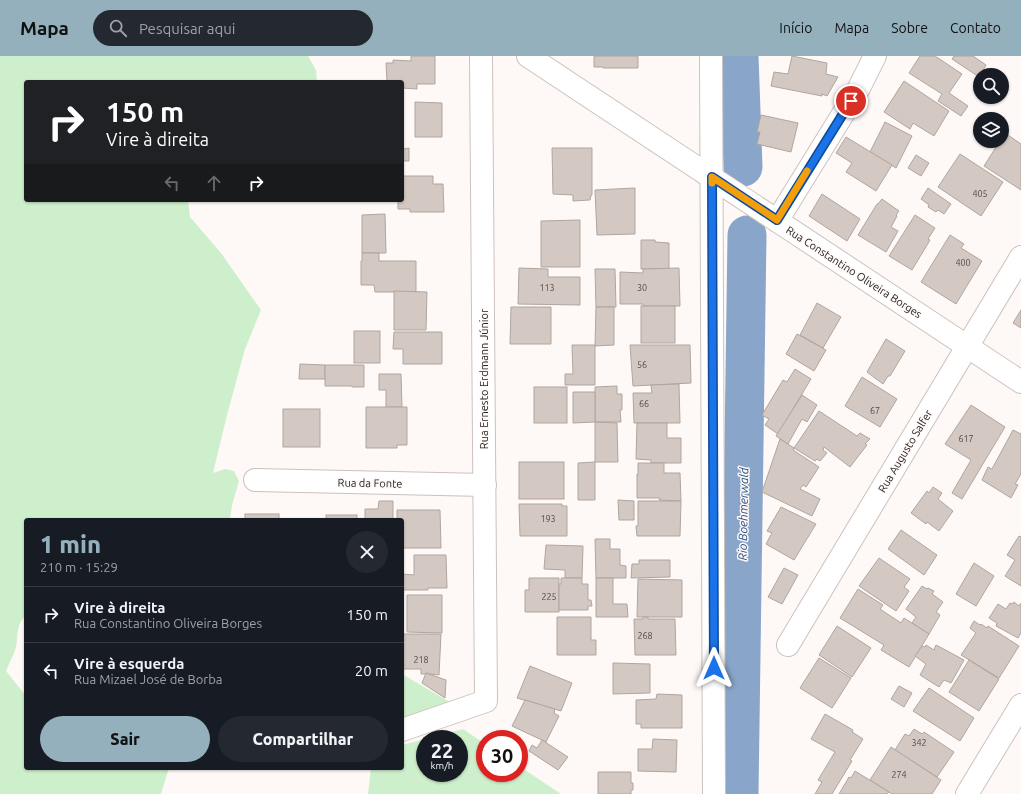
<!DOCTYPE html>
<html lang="pt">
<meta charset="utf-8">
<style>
:root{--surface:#171b24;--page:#242831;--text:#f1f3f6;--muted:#9ea1a6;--line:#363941;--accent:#95b0bd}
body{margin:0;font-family:Ubuntu,sans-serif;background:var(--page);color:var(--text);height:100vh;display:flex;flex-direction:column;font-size:15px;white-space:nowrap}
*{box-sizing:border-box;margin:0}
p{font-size:13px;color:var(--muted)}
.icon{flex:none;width:22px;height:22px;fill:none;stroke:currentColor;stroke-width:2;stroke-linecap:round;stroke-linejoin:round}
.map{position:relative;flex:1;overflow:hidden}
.sheet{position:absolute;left:24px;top:462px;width:380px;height:252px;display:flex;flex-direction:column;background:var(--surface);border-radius:4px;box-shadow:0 1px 3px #0004}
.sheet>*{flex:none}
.guide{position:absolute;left:24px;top:24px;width:380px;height:122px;border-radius:4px;box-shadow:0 1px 3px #0004;background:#202124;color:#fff;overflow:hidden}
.fabs{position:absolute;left:973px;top:12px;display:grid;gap:8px}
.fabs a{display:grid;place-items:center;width:36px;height:36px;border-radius:50%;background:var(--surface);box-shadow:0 1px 3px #0004;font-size:20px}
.speed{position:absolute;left:416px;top:674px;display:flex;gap:8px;font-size:20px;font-weight:700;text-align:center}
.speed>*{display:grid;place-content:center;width:52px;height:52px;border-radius:50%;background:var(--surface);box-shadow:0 1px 3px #0004;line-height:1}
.speed small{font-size:10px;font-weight:400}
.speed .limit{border:6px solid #d22;background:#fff;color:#111}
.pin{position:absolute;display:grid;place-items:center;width:34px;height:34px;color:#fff;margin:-17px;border:2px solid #fff;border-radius:50%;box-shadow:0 1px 4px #0007}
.me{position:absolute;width:44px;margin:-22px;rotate:0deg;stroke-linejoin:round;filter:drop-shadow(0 0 3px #0008)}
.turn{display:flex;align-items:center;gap:14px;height:84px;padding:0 16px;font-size:18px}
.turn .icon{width:52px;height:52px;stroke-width:2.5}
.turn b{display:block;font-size:28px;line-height:34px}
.lanes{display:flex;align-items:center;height:38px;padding:0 16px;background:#0003;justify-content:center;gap:20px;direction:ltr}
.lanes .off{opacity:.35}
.round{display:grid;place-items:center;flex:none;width:42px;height:42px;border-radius:21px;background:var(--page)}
.headline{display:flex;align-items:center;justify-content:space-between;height:68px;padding:0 16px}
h1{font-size:24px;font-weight:800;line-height:30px;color:var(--accent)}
.action{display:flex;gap:8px;margin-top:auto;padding:8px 16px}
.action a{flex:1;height:46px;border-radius:24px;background:var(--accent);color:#111;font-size:16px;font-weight:800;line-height:46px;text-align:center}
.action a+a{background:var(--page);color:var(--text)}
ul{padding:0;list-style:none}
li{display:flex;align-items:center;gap:12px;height:56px;padding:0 16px;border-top:1px solid var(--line)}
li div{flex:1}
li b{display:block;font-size:15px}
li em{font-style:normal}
header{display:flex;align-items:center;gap:24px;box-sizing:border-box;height:56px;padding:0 20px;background:var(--accent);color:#111}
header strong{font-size:19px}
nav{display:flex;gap:22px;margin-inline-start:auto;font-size:14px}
.search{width:280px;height:36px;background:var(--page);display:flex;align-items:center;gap:10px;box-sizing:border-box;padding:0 14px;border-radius:22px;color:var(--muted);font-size:15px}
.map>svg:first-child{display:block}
.green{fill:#ceefcb;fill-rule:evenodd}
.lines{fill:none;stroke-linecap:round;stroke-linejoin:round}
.river{stroke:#89a5ca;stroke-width:39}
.building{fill:#d3c8c2;stroke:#b0a59f}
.minor-casing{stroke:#cdc1bc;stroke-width:24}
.minor{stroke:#fff;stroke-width:22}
.route-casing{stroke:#114b97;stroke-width:10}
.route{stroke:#1a73e8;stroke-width:7}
.slow{stroke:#f59e0b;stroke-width:7}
.labels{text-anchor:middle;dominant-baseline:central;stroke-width:3;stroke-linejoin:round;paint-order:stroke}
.number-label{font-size:9px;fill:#514c48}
.street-label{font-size:11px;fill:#262220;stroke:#fef9f7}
.water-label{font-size:12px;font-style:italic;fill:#2c5384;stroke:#fef9f7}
</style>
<header>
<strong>Mapa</strong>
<div class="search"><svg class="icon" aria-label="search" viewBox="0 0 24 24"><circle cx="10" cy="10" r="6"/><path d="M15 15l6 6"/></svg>Pesquisar aqui</div>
<nav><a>Início</a><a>Mapa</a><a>Sobre</a><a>Contato</a></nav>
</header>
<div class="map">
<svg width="1021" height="738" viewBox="0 0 1021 738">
<rect width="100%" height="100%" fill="#fef9f7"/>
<g class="green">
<path d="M0,0H308L316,14L317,26H26V144H188L190,161L221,197L261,254L245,293L227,359L213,417L225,413L234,415L239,425L232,449L230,464H26V559C16,568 18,579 16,591C14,599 9,607 6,615L26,640V712H169L161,738H0Z"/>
<path d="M402,618L453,648L402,664Z"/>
<path d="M463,673L485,688V717H519V710L561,738H368L371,712H402V689ZM425,683H459V717H425Z"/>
</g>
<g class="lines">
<g class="river">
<path d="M739,0L743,111"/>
<path d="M739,738L747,179"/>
</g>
</g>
<g class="building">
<path d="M411,0H435V28H417V33L402,32V26H387L386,7H393V4L411,5Z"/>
<path d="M594,0H638V12H603V11H594Z"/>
<path d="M792,0L827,7L826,18L838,21L827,40L822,38V40L771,30L774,16L788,18Z"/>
<path d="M920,0H935L962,18L949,37L968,50L961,60L938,45L942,38L909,17Z"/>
<path d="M954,0H973L986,9L979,21L952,3Z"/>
<path d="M904,25L949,55L934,80L913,67L910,73L884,56Z"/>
<path d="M415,46L442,47V81H415Z"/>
<path d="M761,59L798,67L791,96L757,88L760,76H757Z"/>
<path d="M885,66L912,80L896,112L870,96Z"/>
<path d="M1005,77L1021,88V134L984,110L1000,85H1002V82Z"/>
<path d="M846,81L892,109L876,135L846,116L852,107L836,97Z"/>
<path d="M402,82H403V93L409,92V105H403V117H402Z"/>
<path d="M552,92H592V139H591L590,144L573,145V139L553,138Z"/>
<path d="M960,98L1003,126L981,160L938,131Z"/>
<path d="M916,99L929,107L921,120L908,112Z"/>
<path d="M402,120H433V128H443L444,156H410V153H398V144H402Z"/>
<path d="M635,132V178L597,179L595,134Z"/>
<path d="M928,132L951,148L944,158L938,154L936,156L928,151L929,149L921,143Z"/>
<path d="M822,138L860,163L847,185L809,160Z"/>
<path d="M882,143L899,155L896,159L897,160L891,171L898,175L886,196L858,179L877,148H878Z"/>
<path d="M385,158L386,197H362V159Z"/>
<path d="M915,159L935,172L928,183L930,184L912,214L889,200Z"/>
<path d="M580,164V211H541V165Z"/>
<path d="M950,179L964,188L961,192L982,205L956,248L921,226Z"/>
<path d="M641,184H655V186L669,187V213H641Z"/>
<path d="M362,197H379V205H416V236H375L374,229H361V205H362Z"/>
<path d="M519,212L548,213V221H580V249L518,248Z"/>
<path d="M679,212L680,250H643V248H620V216L643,217V213Z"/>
<path d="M595,213H615L616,251H596Z"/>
<path d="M394,235L427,236L426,274H394Z"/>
<path d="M817,247L841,261L823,292L800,279Z"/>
<rect x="641" y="250" width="34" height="37"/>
<path d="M511,251H551V288H510Z"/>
<path d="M596,251H614V289L595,290Z"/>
<path d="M1021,254V272L1013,267Z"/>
<rect x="354" y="275" width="26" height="32"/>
<path d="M394,276H442V308H403V293H393Z"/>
<path d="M797,278L826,294L814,315L786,298Z"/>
<path d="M886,283L905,295L890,320H888L883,328L867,316Z"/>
<path d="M572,289H595V329H565V318H573Z"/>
<path d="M630,289H690L691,327L633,330Z"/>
<path d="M300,308L325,309V323H299Z"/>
<path d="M325,309H364V331H352V330H325Z"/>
<path d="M795,313L811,323L778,378L765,369L769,363L762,359L783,324L787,326Z"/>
<path d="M379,318H401L402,351H386V334H379Z"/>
<path d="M862,321L897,343L880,371L845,350Z"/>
<path d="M679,328L680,367H634L633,337H652L651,329Z"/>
<path d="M617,330V338H622V354H620L621,366H595V331Z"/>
<rect x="534" y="331" width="33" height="36"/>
<path d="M573,336H595V366L573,367Z"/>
<path d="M802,339L817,349L807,366L802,363L788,388L776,380Z"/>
<path d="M971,349L1005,371L962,443L952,437L971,404L945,388Z"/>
<path d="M366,351H407V389H397V392H366Z"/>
<rect x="283" y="353" width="37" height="38"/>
<path d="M819,355L857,380L860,377L870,383L865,388L867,389L850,411L824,391L823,394L827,397L820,405L817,403L815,405L794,392Z"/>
<path d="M595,366L617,367L618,406H595Z"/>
<path d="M637,367H667V382H681V407H651V404L636,403Z"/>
<path d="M1013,374L1021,378V418L1015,428L1018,429L1011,442L982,424L988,411L992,413Z"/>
<path d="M780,383L794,392L793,394L819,411L806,431L803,429L800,433L820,443L812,460L762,436Z"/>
<rect x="519" y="406" width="45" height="37"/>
<path d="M595,406V444H578V407Z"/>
<path d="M638,407H664V417H680L681,445L659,444L660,442H637V418L638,419Z"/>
<path d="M933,431L942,437L938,443L953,455L939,475L927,466L926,468L911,457L927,435L929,437Z"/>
<path d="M618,444L634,445V464H619Z"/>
<path d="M379,445H393V464H365V453H378Z"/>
<path d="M638,445H681L680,480H637L636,470H638Z"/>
<path d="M519,448H562V450H567V480H520Z"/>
<path d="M781,451L816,468L794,504L766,488L772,477L767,475Z"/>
<path d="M397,454H440L441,492H402V464H397Z"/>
<rect x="245" y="458" width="34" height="6"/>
<rect x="326" y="459" width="31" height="5"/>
<path d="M901,474L937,499L924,519L888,493Z"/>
<path d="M1019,480L1021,481V530L1005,520L1015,504L1007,499Z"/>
<path d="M595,483H610V493H620V509L626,510V522H596Z"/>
<path d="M546,489L583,490L582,522H565V514L544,513Z"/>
<path d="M414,499H446L447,532H428V534H402V518L414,519Z"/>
<path d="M879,502L910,523L904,531L909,535L896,555L859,530Z"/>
<path d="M639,504H670V521L631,522L632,508H639Z"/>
<path d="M974,507L994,520L976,550L956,538Z"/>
<path d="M784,512L798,519L782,548L768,541Z"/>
<path d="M529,522H559V556H525V534H529Z"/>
<path d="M561,522H582V528H588V544H591L592,550H588V554H559V528H561Z"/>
<path d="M596,522H613V548H627L628,561H596Z"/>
<path d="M638,523L682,524V561H637Z"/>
<path d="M922,530L927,533L928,532L934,535L932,538L943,546L936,556L940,559L929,578L912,567L916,561L906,553Z"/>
<path d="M858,533L883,549L880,553L901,567L904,562L929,578L909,611L881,594L884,589L840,562Z"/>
<path d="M407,539H442V577L407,576Z"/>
<path d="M1014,546L1019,550L1021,547V577L1018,582L996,570L997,567L989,562L998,548L1006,553L1010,547L1013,548Z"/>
<path d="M557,561H591V584H596V599H557Z"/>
<path d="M643,561H648V563H675L676,599H635L634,563H643Z"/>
<path d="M974,565L980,569L981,568L987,572L988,570L1019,590L999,622L961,599L976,577L970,572Z"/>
<path d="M837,570L871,592L852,621L819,599Z"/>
<path d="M402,578H441L439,619L430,618L426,617L425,618H421V613H403L404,608H402Z"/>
<path d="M926,589L934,594L936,589L964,604L951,627L944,624L939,631L920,619L926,608L915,600L922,590L925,591Z"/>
<path d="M819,602L851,622L832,652L800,632Z"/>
<path d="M969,604L999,623L979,655L949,636Z"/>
<path d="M613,607L650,608V637L613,638Z"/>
<path d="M530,610L572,627L561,655L517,642Z"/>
<path d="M426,617L446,624L445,642L422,627Z"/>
<path d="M899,630L912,637L904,651L891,643Z"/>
<path d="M929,632L974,662L960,685L913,655Z"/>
<path d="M657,638L682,639V672H641V668H636V644L656,643Z"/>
<path d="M525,644L555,653L554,657L559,660L546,686L512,670Z"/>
<path d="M825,658L853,674L852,676L863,683L850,704L852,705L832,738H815L822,726L818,724L835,696L811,683Z"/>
<path d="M914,673L922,678L924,676L954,696L937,721L895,694L905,678L909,680Z"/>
<path d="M653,683L677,684L676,716L638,715V693H652Z"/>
<path d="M542,684L568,701L558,714L529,695L532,689L537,692Z"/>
<path d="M891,691L941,724L932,738H892L870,724Z"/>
<path d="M855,715L889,736L887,738H839L849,721L851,722Z"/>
<path d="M598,716H631V727H633V734H631V738H598Z"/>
</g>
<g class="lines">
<defs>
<g id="minor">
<path d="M528,0L1021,326"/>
<path d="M711,0L714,738"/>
<path d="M777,165L859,32L875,0"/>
<path d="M255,424L485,429"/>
<path d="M788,589L1021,201"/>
<path d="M402,674L486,645L481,0"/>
<path d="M967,738L1021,649"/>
</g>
</defs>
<use href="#minor" class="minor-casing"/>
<use href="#minor" class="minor"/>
</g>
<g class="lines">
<defs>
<path id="route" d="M714,612L712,121L777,164L851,45"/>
</defs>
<use href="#route" class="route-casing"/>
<use href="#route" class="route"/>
<path class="slow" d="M712,127V121L777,164L807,115"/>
</g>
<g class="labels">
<g class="number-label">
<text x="980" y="138">405</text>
<text x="963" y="207">400</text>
<text x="547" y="232">113</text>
<text x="642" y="232">30</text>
<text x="642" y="309">56</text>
<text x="644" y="348">66</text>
<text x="875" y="355">67</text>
<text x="966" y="383">617</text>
<text x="548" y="463">193</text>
<text x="549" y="541">225</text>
<text x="645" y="580">268</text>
<text x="421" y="604">218</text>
<text x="919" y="687">342</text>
<text x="899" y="719">274</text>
</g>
<g class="street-label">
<text transform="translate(854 216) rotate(33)">Rua Constantino Oliveira Borges</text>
<text transform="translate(484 323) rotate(-90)">Rua Ernesto Erdmann Júnior</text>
<text transform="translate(905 395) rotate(-59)">Rua Augusto Salfer</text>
<text transform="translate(370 427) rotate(1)">Rua da Fonte</text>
</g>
<g class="water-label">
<text transform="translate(743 458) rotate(-89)">Rio Boehmerwald</text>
</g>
</g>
</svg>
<div class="fabs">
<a><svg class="icon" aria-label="search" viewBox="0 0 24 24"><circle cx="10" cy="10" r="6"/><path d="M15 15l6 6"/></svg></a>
<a><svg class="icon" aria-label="layers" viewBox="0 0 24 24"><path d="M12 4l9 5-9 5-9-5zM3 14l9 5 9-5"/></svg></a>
</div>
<div class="speed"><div>22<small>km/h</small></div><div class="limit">30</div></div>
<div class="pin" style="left:851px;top:45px;background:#d93025"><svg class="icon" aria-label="arrive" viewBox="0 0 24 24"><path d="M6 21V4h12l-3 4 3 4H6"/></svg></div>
<svg class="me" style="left:714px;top:612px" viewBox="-20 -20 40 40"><path d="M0-17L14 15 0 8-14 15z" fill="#1a73e8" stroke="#fff" stroke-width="4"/></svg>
<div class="guide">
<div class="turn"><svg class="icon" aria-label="right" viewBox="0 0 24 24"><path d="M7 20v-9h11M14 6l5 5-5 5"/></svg><div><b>150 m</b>Vire à direita</div></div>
<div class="lanes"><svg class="icon off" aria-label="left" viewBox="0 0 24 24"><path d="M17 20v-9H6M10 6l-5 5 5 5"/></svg><svg class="icon off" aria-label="ahead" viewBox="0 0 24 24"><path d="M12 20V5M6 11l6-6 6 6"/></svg><svg class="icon" aria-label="right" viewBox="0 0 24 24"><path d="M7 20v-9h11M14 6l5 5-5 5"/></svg></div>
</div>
<section class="sheet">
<div class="headline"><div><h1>1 min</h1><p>210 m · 15:29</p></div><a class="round"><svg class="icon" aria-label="close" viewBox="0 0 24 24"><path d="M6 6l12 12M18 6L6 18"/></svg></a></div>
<ul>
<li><svg class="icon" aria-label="right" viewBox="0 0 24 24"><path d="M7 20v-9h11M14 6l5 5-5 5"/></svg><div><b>Vire à direita</b><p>Rua Constantino Oliveira Borges</p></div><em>150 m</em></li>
<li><svg class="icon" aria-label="left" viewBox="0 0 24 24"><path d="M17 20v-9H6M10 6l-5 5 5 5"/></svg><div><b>Vire à esquerda</b><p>Rua Mizael José de Borba</p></div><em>20 m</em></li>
</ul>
<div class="action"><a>Sair</a><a>Compartilhar</a></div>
</section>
</div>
